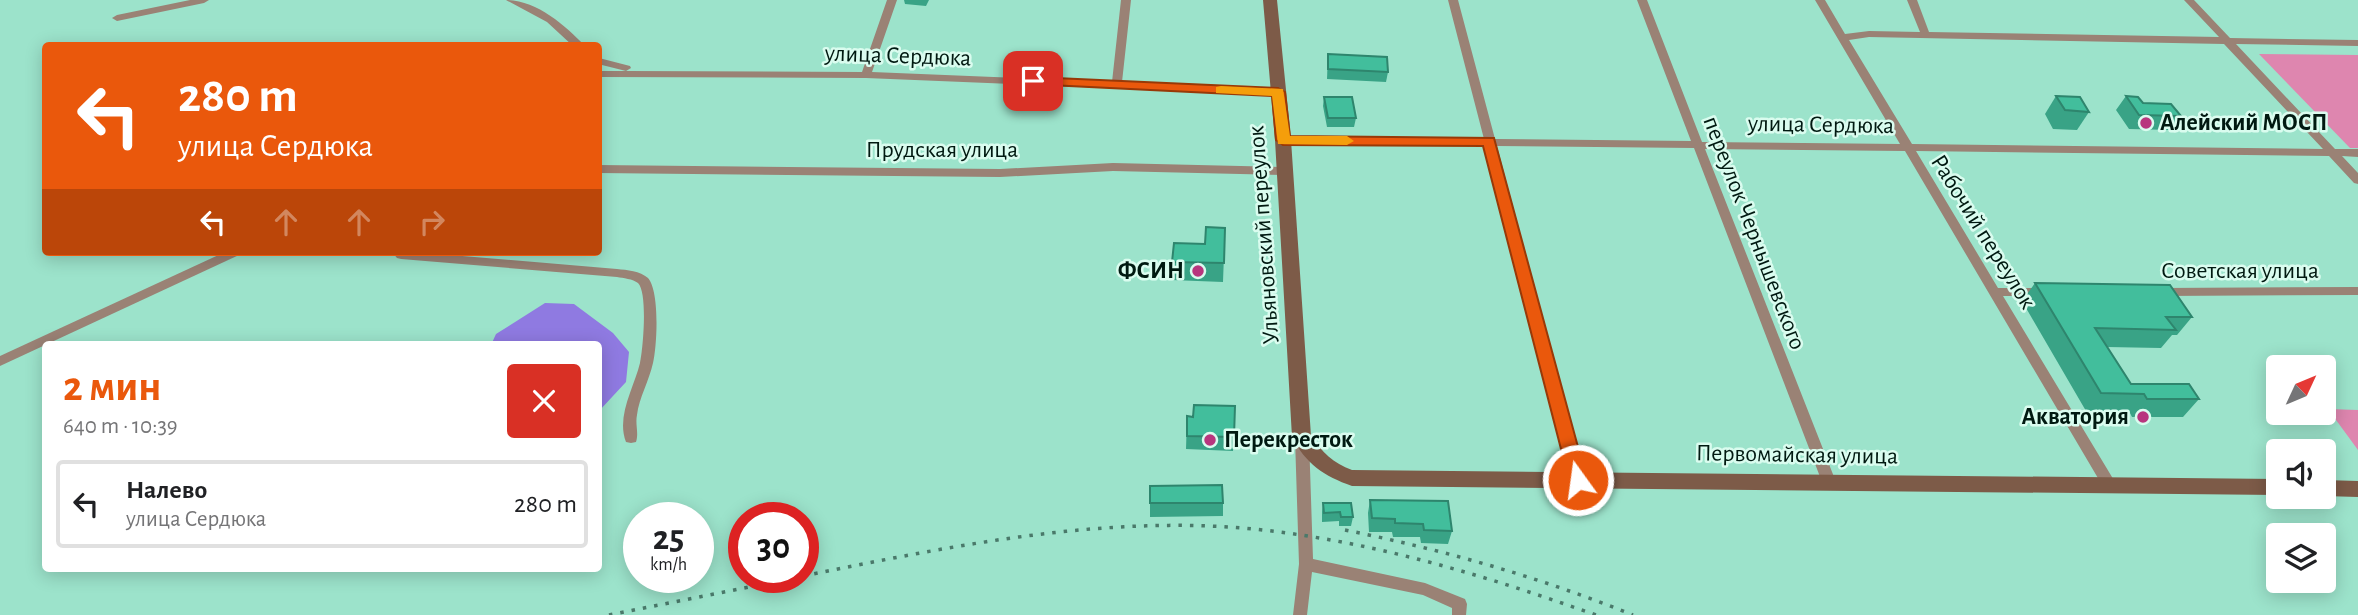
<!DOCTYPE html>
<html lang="ru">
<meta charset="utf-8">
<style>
:root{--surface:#fff;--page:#f2f2f2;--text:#202124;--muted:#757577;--line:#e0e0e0;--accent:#ea580c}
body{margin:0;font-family:"Alegreya Sans",sans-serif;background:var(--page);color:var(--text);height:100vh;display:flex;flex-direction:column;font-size:26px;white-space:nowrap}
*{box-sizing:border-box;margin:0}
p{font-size:23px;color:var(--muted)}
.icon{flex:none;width:38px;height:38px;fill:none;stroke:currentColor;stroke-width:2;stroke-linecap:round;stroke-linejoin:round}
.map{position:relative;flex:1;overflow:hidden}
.panel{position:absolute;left:42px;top:341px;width:560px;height:231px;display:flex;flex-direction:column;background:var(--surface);border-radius:7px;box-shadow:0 4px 18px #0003}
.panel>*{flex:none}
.guide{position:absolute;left:42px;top:42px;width:560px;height:214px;border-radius:7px;box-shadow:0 4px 18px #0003;background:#ea580c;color:#fff;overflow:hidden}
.needle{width:46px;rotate:46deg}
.fabs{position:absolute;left:2266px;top:355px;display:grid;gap:14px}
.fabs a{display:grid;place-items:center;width:70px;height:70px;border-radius:7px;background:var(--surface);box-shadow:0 4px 18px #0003;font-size:35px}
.speed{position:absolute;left:623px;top:502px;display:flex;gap:14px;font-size:35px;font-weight:700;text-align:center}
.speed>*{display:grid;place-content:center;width:91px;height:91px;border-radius:50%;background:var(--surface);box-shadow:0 4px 18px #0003;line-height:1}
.speed small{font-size:18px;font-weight:400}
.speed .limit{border:10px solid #d22;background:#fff;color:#111}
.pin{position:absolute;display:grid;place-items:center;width:60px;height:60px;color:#fff;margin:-30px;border-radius:14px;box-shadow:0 4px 10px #0006}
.me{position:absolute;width:77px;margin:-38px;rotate:346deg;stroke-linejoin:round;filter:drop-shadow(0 0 5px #0008)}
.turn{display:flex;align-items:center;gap:24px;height:147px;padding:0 21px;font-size:32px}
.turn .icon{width:91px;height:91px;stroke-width:2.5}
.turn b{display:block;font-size:49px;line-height:60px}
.lanes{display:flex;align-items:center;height:66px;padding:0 21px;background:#0003;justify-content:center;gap:35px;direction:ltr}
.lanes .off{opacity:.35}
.round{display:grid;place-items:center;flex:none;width:74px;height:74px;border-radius:7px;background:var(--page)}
.headline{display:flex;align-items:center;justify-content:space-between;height:119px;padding:0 21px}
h1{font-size:42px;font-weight:700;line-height:52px;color:var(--accent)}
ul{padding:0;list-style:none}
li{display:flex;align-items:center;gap:21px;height:88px;margin:0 14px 10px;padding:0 7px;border:4px solid var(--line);border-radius:7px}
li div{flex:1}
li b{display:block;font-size:26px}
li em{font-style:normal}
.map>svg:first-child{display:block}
.green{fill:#de86af}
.water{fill:#8f7ae1}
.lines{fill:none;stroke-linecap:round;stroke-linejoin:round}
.street{fill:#9a8275;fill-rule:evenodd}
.secondary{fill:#7d5b48;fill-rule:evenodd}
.rail{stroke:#4a796a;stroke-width:3.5;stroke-dasharray:3.5 8;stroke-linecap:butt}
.wall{fill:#39a386}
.building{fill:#42be9c;stroke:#2e856d;stroke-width:2}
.route{fill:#ea580c;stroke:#983908;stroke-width:2}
.slow{fill:#f59e0b}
.poi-dot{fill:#b8367e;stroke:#dafcef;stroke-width:2.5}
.labels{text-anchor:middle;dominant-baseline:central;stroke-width:5;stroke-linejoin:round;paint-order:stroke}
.street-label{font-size:24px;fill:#001911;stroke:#dafcef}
.poi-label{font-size:24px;font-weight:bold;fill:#001911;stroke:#dafcef;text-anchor:start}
</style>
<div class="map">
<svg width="2358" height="615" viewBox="0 0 2358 615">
<rect width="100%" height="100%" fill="#9ce3cb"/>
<g class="green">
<path d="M2259,54L2358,55V148H2350Z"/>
<path d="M2328,409L2358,410V450Z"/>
</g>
<path class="water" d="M545,303L574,304L613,333L629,352L626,382L599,411L598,345H491L496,334Z"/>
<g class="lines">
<g class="street">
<path d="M190,0H209L204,3L117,21L112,18L117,15Z"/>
<path d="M506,0C536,0 565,25 585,46H573L547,22Z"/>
<path d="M887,0H897L872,72L1112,82L1121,0H1131L1122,82L1278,89L1283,92L1278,95L866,78L598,77V71H626L598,64L599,58L630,66L631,68L626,71L862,72Z"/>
<path d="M1448,0H1458L1495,139L1691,141L1637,0H1647L1702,142L1900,144L1815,0H1825L1845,34L1869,31L1920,32L1907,0H1917L1929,32L2219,37L2184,0H2194L2230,38L2358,40V46L2236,44L2335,149H2358V157L2342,156L2358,173V184L2354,183L2329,156L1916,151L1998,288H2045L2051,292L2045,296H2003L2115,482L2117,486L2115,490L2110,492L2105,490L1905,151L1705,149L1836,482L1834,486L1829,488L1824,486L1822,482L1694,148L1497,146L1585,479L1583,483L1578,485L1573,483L1571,479L1486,146L1283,143L1278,140L1283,137L1484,139ZM1869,37L2224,44L2323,149L1912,144L1849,40Z"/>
<path d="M1113,163L1285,167L1291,171L1285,175L1113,171L1000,177L598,173V165L1000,169Z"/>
<path d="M225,252H241L239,255L0,366V356Z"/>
<path d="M392,252H415L617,269C627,270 640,271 648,278C660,292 657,346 653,363C649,381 639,398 637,415C635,424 639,433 636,442L631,443L626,442C616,416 634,388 640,363C643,349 648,293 638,283C633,279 623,278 617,277L401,259L397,258Z"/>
<path d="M2358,287V295L2161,296L2155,292L2161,288Z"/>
<path d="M1302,433L1307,434L1309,438L1313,559L1425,583L1465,599L1467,604L1466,615H1452V608L1423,595L1312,572L1307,615H1293L1299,564L1295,438L1297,434Z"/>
</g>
<g class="secondary">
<path d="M1263,0H1277L1291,140L1311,436C1322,452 1333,463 1352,470L2278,479V495L1352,486C1324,476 1306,464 1292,437L1275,140Z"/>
<path d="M2324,480L2358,481V497L2324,496Z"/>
</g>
<g class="rail">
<path d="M1345,530C1444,550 1539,577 1633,615"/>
<path d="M803,576C947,547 1095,516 1243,528C1365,539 1481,574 1596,615"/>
<path d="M609,615L794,578"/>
</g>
</g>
<g class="wall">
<path d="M904,0H929L926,6L905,4Z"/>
<path d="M1328,54L1388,72L1386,82L1327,79Z"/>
<path d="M2056,96L2089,112L2077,130L2053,129L2045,114Z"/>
<path d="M2126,96L2143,103L2181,116L2171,130L2129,129L2116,110Z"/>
<path d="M1324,97L1356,118L1354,127H1327L1323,106Z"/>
<path d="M1225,228L1223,282L1172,280V262L1205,244Z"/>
<path d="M2035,283L2192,317L2177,335H2172L2161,348L2107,347L2131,384L2199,399L2183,417H2132L2129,411H2086L2022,301Z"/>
<path d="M1235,406L1233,451L1186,449L1187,416L1193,417Z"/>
<path d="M1150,486L1223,503V516L1150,517Z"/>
<path d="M1370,500L1452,531L1448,544L1421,543L1420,537H1393L1392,532H1369L1368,513Z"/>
<path d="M1323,503L1353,517L1351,526H1339V521L1322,522V512Z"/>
</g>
<g class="building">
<path d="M1328,54L1387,57L1388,72L1328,69Z"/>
<path d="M2056,96L2080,97L2089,112L2065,110Z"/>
<path d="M2126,96L2138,97L2143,103L2171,104L2181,116L2139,115Z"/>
<path d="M1324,97H1352L1356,118H1328Z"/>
<path d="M1206,227L1225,228L1224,263L1172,262L1174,243L1205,244Z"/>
<path d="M2035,283L2170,285L2192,317H2166L2176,330L2095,328L2131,384H2189L2199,399H2147L2144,394L2101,393Z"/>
<path d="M1194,405L1235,406L1234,437L1187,436V416L1193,417Z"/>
<path d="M1222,485L1223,503H1150V486Z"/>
<path d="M1370,500L1448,501L1452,531L1424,530L1423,524L1395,523V519L1372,518Z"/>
<path d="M1323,503H1351L1353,517H1341L1340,512L1324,513Z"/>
</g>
<path class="route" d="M1033,77L1278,88L1285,92L1290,136L1494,138L1587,480L1584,485L1578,487L1572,485L1569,480L1483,146L1283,145L1276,140L1272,96L1029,84V78Z"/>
<path class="slow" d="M1221,86L1283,89L1290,136H1347L1354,141L1347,145L1278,144L1272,96L1216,93V87Z"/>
<g class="poi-dot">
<circle cx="2146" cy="123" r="7"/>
<circle cx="1198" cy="271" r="7"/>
<circle cx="2143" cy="417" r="7"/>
<circle cx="1210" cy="440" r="7"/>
</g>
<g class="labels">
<g class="street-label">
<text transform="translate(898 56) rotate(2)">улица Сердюка</text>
<text transform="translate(1821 125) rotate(1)">улица Сердюка</text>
<text x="942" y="150">Прудская улица</text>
<text transform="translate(1983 232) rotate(58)">Рабочий переулок</text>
<text transform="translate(1754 233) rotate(69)">переулок Чернышевского</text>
<text transform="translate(1264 235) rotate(-94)">Ульяновский переулок</text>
<text x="2240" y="271">Советская улица</text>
<text transform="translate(1797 455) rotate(1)">Первомайская улица</text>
</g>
<g class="poi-label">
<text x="2160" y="123">Алейский МОСП</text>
<text x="1184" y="271" text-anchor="end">ФСИН</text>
<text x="2129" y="417" text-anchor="end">Акватория</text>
<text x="1224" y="440">Перекресток</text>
</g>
</g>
</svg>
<div class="fabs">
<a><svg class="needle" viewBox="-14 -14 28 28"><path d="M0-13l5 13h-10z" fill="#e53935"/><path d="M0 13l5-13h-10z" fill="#757577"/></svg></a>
<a><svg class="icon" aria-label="sound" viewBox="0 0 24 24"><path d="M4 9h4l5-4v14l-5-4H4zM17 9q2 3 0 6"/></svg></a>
<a><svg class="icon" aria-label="layers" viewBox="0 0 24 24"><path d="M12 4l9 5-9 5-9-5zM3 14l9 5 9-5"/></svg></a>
</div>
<div class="speed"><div>25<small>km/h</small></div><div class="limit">30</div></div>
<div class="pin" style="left:1033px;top:81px;background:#d93025"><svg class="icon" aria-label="arrive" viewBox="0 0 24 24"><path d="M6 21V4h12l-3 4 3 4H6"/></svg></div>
<svg class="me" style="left:1578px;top:480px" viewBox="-20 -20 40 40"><circle r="17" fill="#ea580c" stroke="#fff" stroke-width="3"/><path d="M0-11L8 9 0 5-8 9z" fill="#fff"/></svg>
<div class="guide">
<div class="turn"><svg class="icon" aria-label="left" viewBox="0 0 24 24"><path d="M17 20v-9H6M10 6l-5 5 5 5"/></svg><div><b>280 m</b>улица Сердюка</div></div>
<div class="lanes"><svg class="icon" aria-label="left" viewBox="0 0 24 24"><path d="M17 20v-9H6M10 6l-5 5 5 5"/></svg><svg class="icon off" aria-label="ahead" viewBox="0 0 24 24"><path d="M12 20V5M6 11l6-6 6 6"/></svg><svg class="icon off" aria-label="ahead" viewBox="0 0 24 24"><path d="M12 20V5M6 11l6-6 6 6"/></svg><svg class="icon off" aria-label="right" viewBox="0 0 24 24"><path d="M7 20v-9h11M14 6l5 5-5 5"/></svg></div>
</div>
<section class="panel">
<div class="headline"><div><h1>2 мин</h1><p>640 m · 10:39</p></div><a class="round" style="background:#d93025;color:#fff"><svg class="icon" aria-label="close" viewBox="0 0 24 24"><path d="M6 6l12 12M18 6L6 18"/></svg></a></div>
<ul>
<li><svg class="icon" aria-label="left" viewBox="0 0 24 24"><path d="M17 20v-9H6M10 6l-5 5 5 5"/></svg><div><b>Налево</b><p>улица Сердюка</p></div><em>280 m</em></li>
</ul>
</section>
</div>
